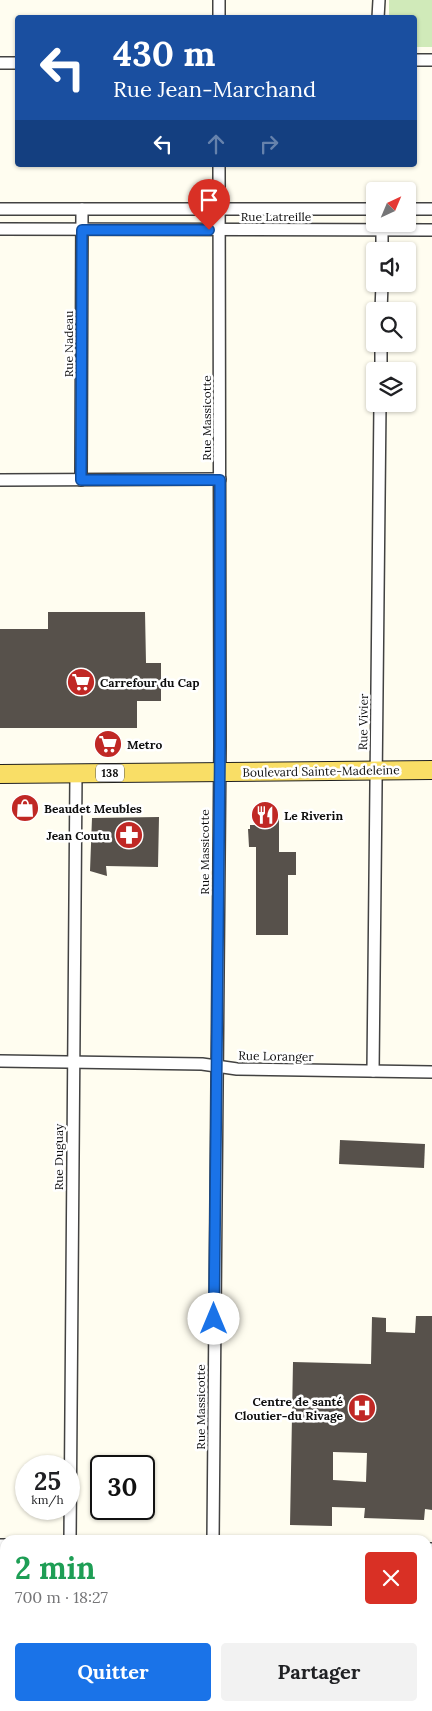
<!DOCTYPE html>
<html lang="fr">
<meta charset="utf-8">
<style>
:root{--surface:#fff;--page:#f2f2f2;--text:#202124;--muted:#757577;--accent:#1a73e8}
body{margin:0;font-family:Lora,serif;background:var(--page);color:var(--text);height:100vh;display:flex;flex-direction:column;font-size:19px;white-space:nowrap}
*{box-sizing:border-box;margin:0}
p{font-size:16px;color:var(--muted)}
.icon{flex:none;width:28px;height:28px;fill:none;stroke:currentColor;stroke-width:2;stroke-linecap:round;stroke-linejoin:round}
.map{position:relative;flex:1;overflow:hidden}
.side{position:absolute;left:0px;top:1535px;width:432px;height:176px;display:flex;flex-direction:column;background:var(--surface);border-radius:15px 15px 0 0;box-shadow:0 1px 4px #0004}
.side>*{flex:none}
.hud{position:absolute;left:15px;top:15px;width:402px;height:152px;border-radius:5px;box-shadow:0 1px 4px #0004;background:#1a4fa0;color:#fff;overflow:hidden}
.needle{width:32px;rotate:44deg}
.buttons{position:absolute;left:366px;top:182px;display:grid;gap:10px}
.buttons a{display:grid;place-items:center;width:50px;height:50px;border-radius:5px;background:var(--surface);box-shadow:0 1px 4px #0004;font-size:25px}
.speed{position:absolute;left:15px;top:1455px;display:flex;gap:10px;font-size:25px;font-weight:700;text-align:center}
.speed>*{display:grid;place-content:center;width:65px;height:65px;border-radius:50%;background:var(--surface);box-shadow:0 1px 4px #0004;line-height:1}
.speed small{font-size:12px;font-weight:400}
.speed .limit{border:2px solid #111;border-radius:8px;background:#fff;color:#111}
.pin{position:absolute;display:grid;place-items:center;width:42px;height:42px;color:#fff;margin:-51px -21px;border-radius:50% 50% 50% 0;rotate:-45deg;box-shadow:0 0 5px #0007}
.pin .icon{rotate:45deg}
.me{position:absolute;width:55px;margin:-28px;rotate:0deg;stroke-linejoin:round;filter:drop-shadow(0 0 4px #0008)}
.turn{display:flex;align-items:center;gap:18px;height:105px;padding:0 15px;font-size:22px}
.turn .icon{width:65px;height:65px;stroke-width:2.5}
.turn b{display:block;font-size:35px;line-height:42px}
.lanes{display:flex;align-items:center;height:48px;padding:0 15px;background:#0003;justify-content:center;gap:25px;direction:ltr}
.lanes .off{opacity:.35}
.round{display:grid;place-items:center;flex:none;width:52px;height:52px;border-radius:5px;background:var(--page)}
.headline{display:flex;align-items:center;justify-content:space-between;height:85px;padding:0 15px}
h1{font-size:30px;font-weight:800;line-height:38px;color:#1e9e55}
.primary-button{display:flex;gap:10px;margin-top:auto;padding:10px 15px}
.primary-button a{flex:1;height:58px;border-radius:5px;background:var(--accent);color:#fff;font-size:20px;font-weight:800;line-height:58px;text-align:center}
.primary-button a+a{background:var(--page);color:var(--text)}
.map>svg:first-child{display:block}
.green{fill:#d0eab9}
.building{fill:#57514b;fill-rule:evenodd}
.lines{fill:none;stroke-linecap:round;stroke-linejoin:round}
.street-casing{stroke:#424242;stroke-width:14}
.primary-casing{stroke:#202020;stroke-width:20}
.street{stroke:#fff;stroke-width:11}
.primary{stroke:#f9de66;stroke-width:18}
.route-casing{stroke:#114b97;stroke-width:12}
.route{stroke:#1a73e8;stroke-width:9}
.labels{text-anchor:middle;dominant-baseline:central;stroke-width:5;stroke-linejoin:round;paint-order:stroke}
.shield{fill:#fff;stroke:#575757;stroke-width:1}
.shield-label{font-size:11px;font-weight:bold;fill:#0f0f0f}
.street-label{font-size:12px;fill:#0f0f0f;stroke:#fff}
.poi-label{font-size:12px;font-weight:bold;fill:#0f0f0f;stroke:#fff;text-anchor:start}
</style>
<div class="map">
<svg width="432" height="1711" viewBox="0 0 432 1711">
<rect width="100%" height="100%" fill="#fffdf0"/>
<path class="green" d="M389,0H432V47H415V18L389,17Z"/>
<g class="building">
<path d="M48,612H145L146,663H161V701H137V728H0V629H48Z"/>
<path d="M159,817L158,867L106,866L107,876L90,871L92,818Z"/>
<path d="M263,817H279V852H296V875H288V935H256V847H249L248,829H250V825H263Z"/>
<path d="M340,1140L425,1144L424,1168L339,1164Z"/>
<path d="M416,1316H432V1510L425,1509L424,1520L364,1518L365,1508L332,1507V1526L290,1525L293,1362L371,1364L372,1317L386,1318V1332L415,1333ZM333,1452L367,1453L366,1482L333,1480Z"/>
</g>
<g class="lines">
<defs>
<g id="street">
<path d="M219,18V0"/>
<path d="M378,18L379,0"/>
<path d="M415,60H432"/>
<path d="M0,63H18"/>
<path d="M0,209H375"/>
<path d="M408,209H432"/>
<path d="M0,229L432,230"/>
<path d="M382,251V224"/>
<path d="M381,311L382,284"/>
<path d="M381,371V344"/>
<path d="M0,480L220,479"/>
<path d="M81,480L82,209"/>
<path d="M0,1061L202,1064L237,1069L432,1072"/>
<path d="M373,1071L380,404"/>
<path d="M70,1540L76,774"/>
<path d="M213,1540L220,746L219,165"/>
<path d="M0,1545H5"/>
<path d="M428,1549H432"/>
<path d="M382,1706V1711"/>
<path d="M69,1711V1706"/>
<path d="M213,1711V1706"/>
</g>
<path id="primary" d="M0,774L432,770"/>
</defs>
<use href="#street" class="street-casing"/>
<use href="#primary" class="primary-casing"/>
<use href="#street" class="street"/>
<use href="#primary" class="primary"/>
</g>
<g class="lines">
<defs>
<path id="route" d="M209,230H82L81,480H220V746L214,1319"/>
</defs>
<use href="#route" class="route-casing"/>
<use href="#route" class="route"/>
</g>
<defs>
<symbol id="supermarket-disc" viewBox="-11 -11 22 22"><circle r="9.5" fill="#c02825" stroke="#fff"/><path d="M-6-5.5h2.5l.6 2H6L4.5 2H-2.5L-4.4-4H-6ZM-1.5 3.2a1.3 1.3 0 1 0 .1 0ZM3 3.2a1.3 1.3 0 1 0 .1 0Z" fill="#fff"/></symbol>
<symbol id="shop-disc" viewBox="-11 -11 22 22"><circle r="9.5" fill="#c02825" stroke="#fff"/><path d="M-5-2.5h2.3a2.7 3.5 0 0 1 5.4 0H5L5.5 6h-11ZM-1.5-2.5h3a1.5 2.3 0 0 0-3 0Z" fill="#fff"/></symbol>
<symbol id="restaurant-disc" viewBox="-11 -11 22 22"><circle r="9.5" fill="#c02825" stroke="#fff"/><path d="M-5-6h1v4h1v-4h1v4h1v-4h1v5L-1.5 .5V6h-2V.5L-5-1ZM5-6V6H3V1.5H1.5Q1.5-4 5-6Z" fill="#fff"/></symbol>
<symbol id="pharmacy-disc" viewBox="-11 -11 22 22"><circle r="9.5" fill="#c02825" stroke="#fff"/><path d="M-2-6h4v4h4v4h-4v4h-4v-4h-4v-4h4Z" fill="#fff"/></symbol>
<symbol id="hospital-disc" viewBox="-11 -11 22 22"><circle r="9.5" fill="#c02825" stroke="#fff"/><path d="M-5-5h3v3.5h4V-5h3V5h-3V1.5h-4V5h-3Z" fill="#fff"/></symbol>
</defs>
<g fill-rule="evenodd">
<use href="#supermarket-disc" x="65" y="666" width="32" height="32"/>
<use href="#supermarket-disc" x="92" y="728" width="32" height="32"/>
<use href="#shop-disc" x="9" y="792" width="32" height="32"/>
<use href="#restaurant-disc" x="249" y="799" width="32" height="32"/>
<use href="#pharmacy-disc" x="113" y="819" width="32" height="32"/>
<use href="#hospital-disc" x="346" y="1392" width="32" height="32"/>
</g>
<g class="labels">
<rect class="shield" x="96" y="764.5" width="28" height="17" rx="4"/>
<g class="shield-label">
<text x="110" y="773">138</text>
</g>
<g class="street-label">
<text x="276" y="216">Rue Latreille</text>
<text transform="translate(68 344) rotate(-90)">Rue Nadeau</text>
<text transform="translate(206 418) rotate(-90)">Rue Massicotte</text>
<text transform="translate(363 722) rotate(-89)">Rue Vivier</text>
<text transform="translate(321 771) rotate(-1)">Boulevard Sainte-Madeleine</text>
<text transform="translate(204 852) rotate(-90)">Rue Massicotte</text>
<text transform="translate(276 1056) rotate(1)">Rue Loranger</text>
<text transform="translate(58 1157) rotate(-90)">Rue Duguay</text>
<text transform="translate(200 1407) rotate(-90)">Rue Massicotte</text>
</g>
<g class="poi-label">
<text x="100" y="682">Carrefour du Cap</text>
<text x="127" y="744">Metro</text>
<text x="44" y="808">Beaudet Meubles</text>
<text x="284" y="815">Le Riverin</text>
<text x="110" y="835" text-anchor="end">Jean Coutu</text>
<text x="343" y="1401" text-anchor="end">Centre de santé<tspan x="343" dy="14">Cloutier-du Rivage</tspan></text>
</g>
</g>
</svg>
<div class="buttons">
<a><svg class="needle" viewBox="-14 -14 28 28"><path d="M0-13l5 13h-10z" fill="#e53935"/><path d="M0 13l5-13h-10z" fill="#757577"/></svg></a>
<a><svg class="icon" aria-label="sound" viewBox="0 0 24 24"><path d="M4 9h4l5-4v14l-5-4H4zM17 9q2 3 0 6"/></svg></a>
<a><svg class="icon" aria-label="search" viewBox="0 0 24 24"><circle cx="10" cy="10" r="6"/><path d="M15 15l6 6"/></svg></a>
<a><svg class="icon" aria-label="layers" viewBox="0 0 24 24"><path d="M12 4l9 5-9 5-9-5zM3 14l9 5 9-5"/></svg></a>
</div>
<div class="speed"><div>25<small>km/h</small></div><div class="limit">30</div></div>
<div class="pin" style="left:209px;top:230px;background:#d93025"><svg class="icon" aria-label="arrive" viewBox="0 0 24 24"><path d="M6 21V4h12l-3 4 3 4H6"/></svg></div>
<svg class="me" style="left:214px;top:1319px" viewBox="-20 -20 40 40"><circle r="19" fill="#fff"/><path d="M0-13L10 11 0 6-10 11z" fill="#1a73e8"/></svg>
<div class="hud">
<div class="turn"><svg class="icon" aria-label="left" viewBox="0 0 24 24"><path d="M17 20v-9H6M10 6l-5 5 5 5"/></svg><div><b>430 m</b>Rue Jean-Marchand</div></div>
<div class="lanes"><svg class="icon" aria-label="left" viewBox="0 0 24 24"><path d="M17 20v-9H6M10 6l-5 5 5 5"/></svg><svg class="icon off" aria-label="ahead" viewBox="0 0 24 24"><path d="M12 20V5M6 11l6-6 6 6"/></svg><svg class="icon off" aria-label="right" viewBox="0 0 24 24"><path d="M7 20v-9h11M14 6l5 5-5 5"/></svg></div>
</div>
<section class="side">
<div class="headline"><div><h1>2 min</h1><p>700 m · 18:27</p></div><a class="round" style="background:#d93025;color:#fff"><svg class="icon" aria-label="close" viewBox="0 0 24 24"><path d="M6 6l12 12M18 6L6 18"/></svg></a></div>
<div class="primary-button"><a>Quitter</a><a>Partager</a></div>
</section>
</div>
